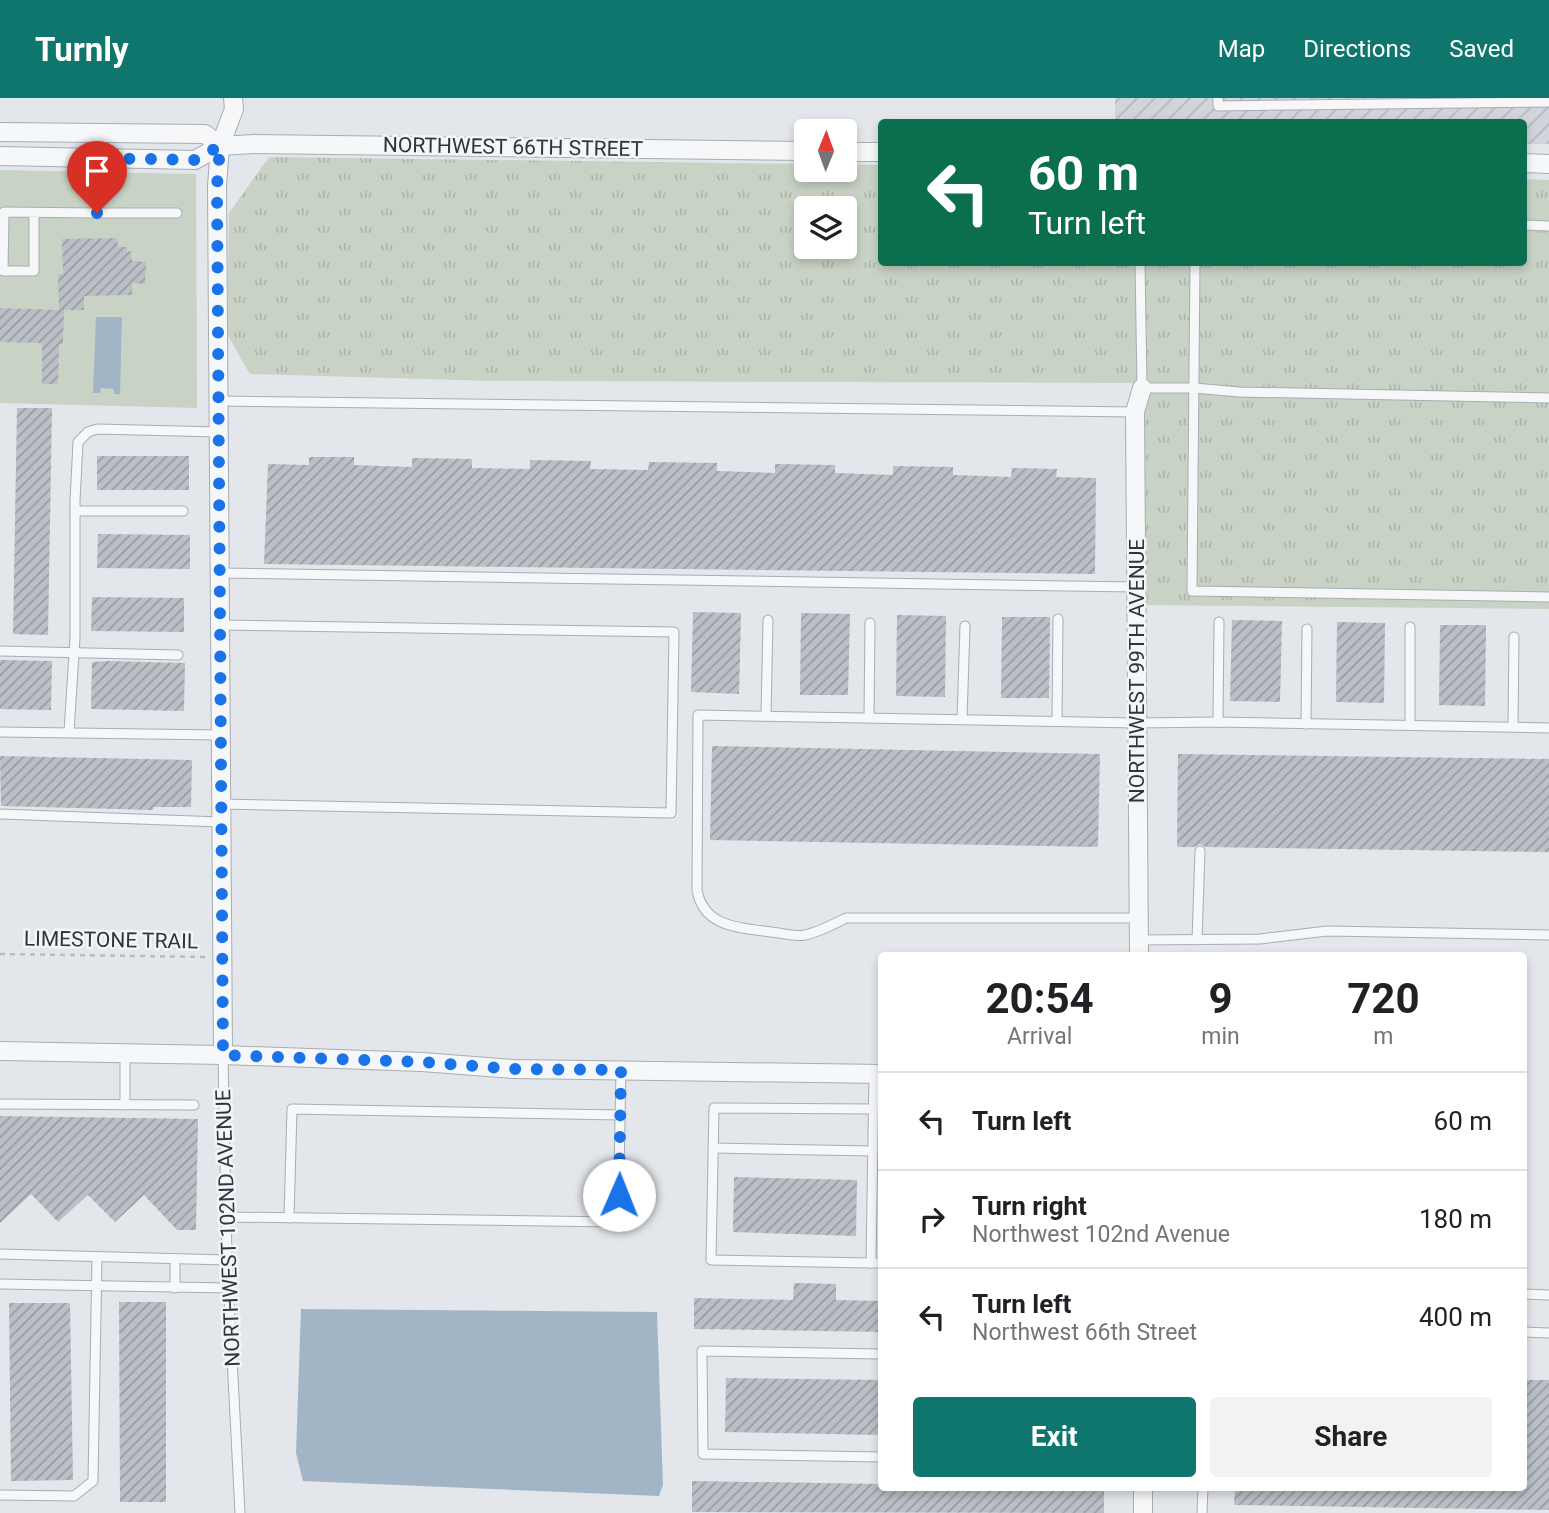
<!DOCTYPE html>
<style>
:root{--surface:#fff;--page:#f2f2f2;--text:#202124;--muted:#757577;--line:#e0e0e0;--accent:#0f766e}
body{margin:0;font-family:Roboto,sans-serif;background:var(--page);color:var(--text);height:100vh;display:flex;flex-direction:column;font-size:26px;white-space:nowrap}
*{box-sizing:border-box;margin:0}
p{font-size:23px;color:var(--muted)}
.icon{flex:none;width:38px;height:38px;fill:none;stroke:currentColor;stroke-width:2;stroke-linecap:round;stroke-linejoin:round}
.map{position:relative;flex:1;overflow:hidden}
.sheet{position:absolute;left:878px;top:854px;width:649px;height:539px;display:flex;flex-direction:column;background:var(--surface);border-radius:7px;box-shadow:0 4px 10px #0003}
.sheet>*{flex:none}
.guide{position:absolute;left:878px;top:21px;width:649px;height:147px;border-radius:7px;box-shadow:0 4px 10px #0003;background:#0b6e4f;color:#fff;overflow:hidden}
.needle{width:46px;rotate:1deg}
.fabs{position:absolute;left:794px;top:21px;display:grid;gap:14px}
.fabs a{display:grid;place-items:center;width:63px;height:63px;border-radius:7px;background:var(--surface);box-shadow:0 4px 10px #0003;font-size:35px}
.pin{position:absolute;display:grid;place-items:center;width:60px;height:60px;color:#fff;margin:-72px -30px;border-radius:50% 50% 50% 0;rotate:-45deg;box-shadow:0 0 7px #0007}
.pin .icon{rotate:45deg}
.me{position:absolute;width:77px;margin:-38px;rotate:1deg;stroke-linejoin:round;filter:drop-shadow(0 0 5px #0008)}
.turn{display:flex;align-items:center;gap:24px;height:147px;padding:0 35px;font-size:32px}
.turn .icon{width:91px;height:91px;stroke-width:2.5}
.turn b{display:block;font-size:49px;line-height:60px}
.eta{display:flex;justify-content:space-evenly;align-items:center;height:119px;text-align:center}
.eta b{font-size:42px;font-weight:700;line-height:49px}
.primary-button{display:flex;gap:14px;margin-top:auto;padding:14px 35px}
.primary-button a{flex:1;height:80px;border-radius:7px;background:var(--accent);color:#fff;font-size:28px;font-weight:700;line-height:80px;text-align:center}
.primary-button a+a{background:var(--page);color:var(--text)}
ul{padding:0;list-style:none}
li{display:flex;align-items:center;gap:21px;height:98px;padding:0 35px;border-top:2px solid var(--line)}
li div{flex:1}
li b{display:block;font-size:26px}
li em{font-style:normal}
header{display:flex;align-items:center;gap:42px;box-sizing:border-box;height:98px;padding:0 35px;background:var(--accent);color:#fff}
header strong{font-size:33px}
nav{display:flex;gap:38px;margin-inline-start:auto;font-size:24px}
.map>svg:first-child{display:block}
.industrial{fill:url(#industrial-furrows)}
.grass{fill:url(#grass-tufts);fill-rule:evenodd}
.green{fill:#c9d3c5}
.water{fill:#a2b5c6}
.building{fill:url(#building-hatch)}
.lines{fill:none;stroke-linecap:round;stroke-linejoin:round}
.service-casing{stroke:#a8adb4;stroke-width:11}
.minor-casing{stroke:#a8adb4;stroke-width:20}
.path{stroke:#b9bdc1;stroke-width:2.5;stroke-dasharray:5 5;stroke-linecap:butt}
.service{stroke:#f5f7f8;stroke-width:9}
.minor{stroke:#f5f7f8;stroke-width:18}
.route{stroke:#1a73e8;stroke-width:12;stroke-dasharray:0 21.6}
.labels{text-anchor:middle;dominant-baseline:central;stroke-width:5;stroke-linejoin:round;paint-order:stroke}
.street-label{font-size:21px;fill:#2c3540;stroke:#f3f5f7}
</style>
<header>
<strong>Turnly</strong>
<nav><a>Map</a><a>Directions</a><a>Saved</a></nav>
</header>
<div class="map">
<svg width="1549" height="1415" viewBox="0 0 1549 1415">
<defs>
<pattern id="industrial-furrows" width="10" height="10" patternUnits="userSpaceOnUse" patternTransform="scale(1.75)"><rect width="10" height="10" fill="#d1d5db"/><path d="M-1 1l2-2M0 10L10 0M9 11l2-2" fill="none" stroke="#b4b7bd"/></pattern>
<pattern id="grass-tufts" width="24" height="20" patternUnits="userSpaceOnUse" patternTransform="scale(1.75)"><rect width="24" height="20" fill="#c9d3c5"/><path d="M3 7l-1-3M5 7V3M7 7l1-3M15 17l-1-3M17 17v-4M19 17l1-3" fill="none" stroke="#adb6aa"/></pattern>
<pattern id="building-hatch" width="6" height="6" patternUnits="userSpaceOnUse" patternTransform="scale(1.75)"><rect width="6" height="6" fill="#bbbfc6"/><path d="M-1 1l2-2M0 6l6-6M5 7l2-2" fill="none" stroke="#989ca2"/></pattern>
</defs>
<rect width="100%" height="100%" fill="#e3e6ea"/>
<path class="industrial" d="M1115,0H1549V46H1524V24H1115Z"/>
<path class="grass" d="M269,59L807,66V72H845V66L882,67V164L1143,165V233L1145,165L1524,164V81L1549,82V511L1135,507L1141,285L493,283L250,276L227,236L229,115ZM807,110H845V149H807Z"/>
<path class="green" d="M0,72L196,76L197,310L0,305Z"/>
<g class="water">
<path d="M96,219H122L120,296H114V291L101,290L100,295H93Z"/>
<path d="M301,1211L657,1214L663,1387L659,1398L303,1383L296,1355Z"/>
</g>
<g class="building">
<path d="M117,140L118,149H127V154L131,153L132,163L146,164L145,186L132,185V197L84,198V212H64L63,246H59L58,286H42V245L0,244V210L59,212L58,176H63L62,141Z"/>
<path d="M17,310H52L48,537L13,536Z"/>
<rect x="97" y="358" width="92" height="34"/>
<path d="M309,359H354V367L412,369V360L472,361V370L530,371V362L591,363L590,371L648,372L649,364L717,365V373L775,375V366L835,367V375L893,377V368L953,369V377L1011,379L1012,370L1057,371L1056,379L1096,380L1095,476L264,466L268,366L309,367Z"/>
<path d="M98,436L190,437V471L97,470Z"/>
<path d="M92,499L184,500V534L91,533Z"/>
<path d="M693,514L741,515L739,596L691,594Z"/>
<path d="M801,515L850,516L848,597H800Z"/>
<path d="M897,517L946,518L945,599L896,598Z"/>
<path d="M1002,519H1050L1049,600H1001Z"/>
<path d="M1232,522L1282,523L1280,604L1230,603Z"/>
<path d="M1337,524L1385,525L1384,605L1336,604Z"/>
<path d="M1440,527H1486L1485,608L1439,607Z"/>
<path d="M0,562L52,563L51,612L0,611Z"/>
<path d="M108,563L185,565L184,613L91,611L92,564Z"/>
<path d="M712,648L1100,656L1098,749L710,742Z"/>
<path d="M1178,656L1549,661V754L1206,749L1200,746L1194,749H1177Z"/>
<path d="M0,658L192,662L191,709H153V712L1,708Z"/>
<path d="M0,1018L198,1021L196,1132H177L144,1097L115,1124L88,1097L58,1124L31,1096L0,1125Z"/>
<path d="M734,1079L857,1082L856,1138L733,1134Z"/>
<path d="M794,1185L836,1186V1202L882,1203V1234L694,1231V1200L793,1202Z"/>
<path d="M119,1204H166V1404H120Z"/>
<path d="M9,1205H70L73,1382L11,1383Z"/>
<path d="M726,1280L882,1282V1337L725,1334Z"/>
<path d="M1524,1282H1549V1412L1234,1407L1235,1390H1524Z"/>
<path d="M692,1383L882,1386V1390H1104V1415L692,1414Z"/>
</g>
<g class="lines">
<defs>
<g id="service">
<path d="M1218,0V8L1549,4"/>
<path d="M98,60L97,115H177"/>
<path d="M34,115V173H3L4,114L97,115"/>
<path d="M1524,127L1549,128"/>
<path d="M1140,164L1142,290H1194L1239,294L1549,300"/>
<path d="M1195,164L1192,493L1549,499"/>
<path d="M219,303L1135,314"/>
<path d="M75,413H183"/>
<path d="M220,475L1136,489"/>
<path d="M220,527L674,534L671,715L221,706"/>
<path d="M0,553L178,557"/>
<path d="M766,618L768,522"/>
<path d="M869,619L870,525"/>
<path d="M962,621L965,528"/>
<path d="M1057,623L1058,521"/>
<path d="M1218,624L1219,524"/>
<path d="M1306,626L1307,531"/>
<path d="M1410,627V529"/>
<path d="M1513,629L1514,539"/>
<path d="M0,634L220,637"/>
<path d="M69,634L75,540V403L78,344L88,334L97,331L219,334"/>
<path d="M0,716L221,724"/>
<path d="M1139,820H846C832,827 819,834 805,837C794,839 782,835 771,834C740,830 703,829 697,792L698,617L1137,625L1218,624L1549,630"/>
<path d="M1139,842L1260,841L1327,833L1549,837"/>
<path d="M1197,842L1200,753"/>
<path d="M125,955V1007"/>
<path d="M223,957L227,1162L240,1415"/>
<path d="M874,976L871,1165H882"/>
<path d="M0,1006L194,1007"/>
<path d="M713,1050L873,1053"/>
<path d="M226,1119L618,1124L621,972"/>
<path d="M289,1120L292,1011L620,1017"/>
<path d="M0,1156L227,1162"/>
<path d="M871,1165L711,1162L714,1010L873,1011"/>
<path d="M0,1186L229,1190"/>
<path d="M175,1190V1162"/>
<path d="M1524,1196L1549,1197"/>
<path d="M1524,1234L1549,1235"/>
<path d="M882,1256L702,1253L703,1356L882,1359"/>
<path d="M0,1397L74,1398L93,1383L97,1159"/>
<path d="M1202,1415L1203,1390"/>
</g>
<g id="minor">
<path d="M0,34L205,36L220,48"/>
<path d="M845,54H882"/>
<path d="M0,58L195,62L220,48L254,46L807,53"/>
<path d="M1524,65L1549,66"/>
<path d="M1139,858L1135,314L1142,290"/>
<path d="M0,953L223,957L422,964L513,971L882,976"/>
<path d="M223,957L217,88L220,48L234,11L233,0"/>
<path d="M1143,1390V1415"/>
</g>
</defs>
<use href="#service" class="service-casing"/>
<use href="#minor" class="minor-casing"/>
<path class="path" d="M0,856L207,859"/>
<use href="#service" class="service"/>
<use href="#minor" class="minor"/>
</g>
<g class="lines">
<path class="route" d="M97,115L98,60L195,62L220,48L217,88L223,957L422,964L513,971L621,972L619,1097"/>
</g>
<g class="labels">
<g class="street-label">
<text transform="translate(513 49) rotate(1)">NORTHWEST 66TH STREET</text>
<text transform="translate(1137 573) rotate(-90)">NORTHWEST 99TH AVENUE</text>
<text transform="translate(111 842) rotate(1)">LIMESTONE TRAIL</text>
<text transform="translate(228 1130) rotate(-92)">NORTHWEST 102ND AVENUE</text>
</g>
</g>
</svg>
<div class="fabs">
<a><svg class="needle" viewBox="-14 -14 28 28"><path d="M0-13l5 13h-10z" fill="#e53935"/><path d="M0 13l5-13h-10z" fill="#757577"/></svg></a>
<a><svg class="icon" aria-label="layers" viewBox="0 0 24 24"><path d="M12 4l9 5-9 5-9-5zM3 14l9 5 9-5"/></svg></a>
</div>
<div class="pin" style="left:97px;top:115px;background:#d93025"><svg class="icon" aria-label="arrive" viewBox="0 0 24 24"><path d="M6 21V4h12l-3 4 3 4H6"/></svg></div>
<svg class="me" style="left:619px;top:1097px" viewBox="-20 -20 40 40"><circle r="19" fill="#fff"/><path d="M0-13L10 11 0 6-10 11z" fill="#1a73e8"/></svg>
<div class="guide">
<div class="turn"><svg class="icon" aria-label="left" viewBox="0 0 24 24"><path d="M17 20v-9H6M10 6l-5 5 5 5"/></svg><div><b>60 m</b>Turn left</div></div>
</div>
<section class="sheet">
<div class="eta">
<div><b>20:54</b><p>Arrival</p></div>
<div><b>9</b><p>min</p></div>
<div><b>720</b><p>m</p></div>
</div>
<ul>
<li><svg class="icon" aria-label="left" viewBox="0 0 24 24"><path d="M17 20v-9H6M10 6l-5 5 5 5"/></svg><div><b>Turn left</b></div><em>60 m</em></li>
<li><svg class="icon" aria-label="right" viewBox="0 0 24 24"><path d="M7 20v-9h11M14 6l5 5-5 5"/></svg><div><b>Turn right</b><p>Northwest 102nd Avenue</p></div><em>180 m</em></li>
<li><svg class="icon" aria-label="left" viewBox="0 0 24 24"><path d="M17 20v-9H6M10 6l-5 5 5 5"/></svg><div><b>Turn left</b><p>Northwest 66th Street</p></div><em>400 m</em></li>
</ul>
<div class="primary-button"><a>Exit</a><a>Share</a></div>
</section>
</div>
